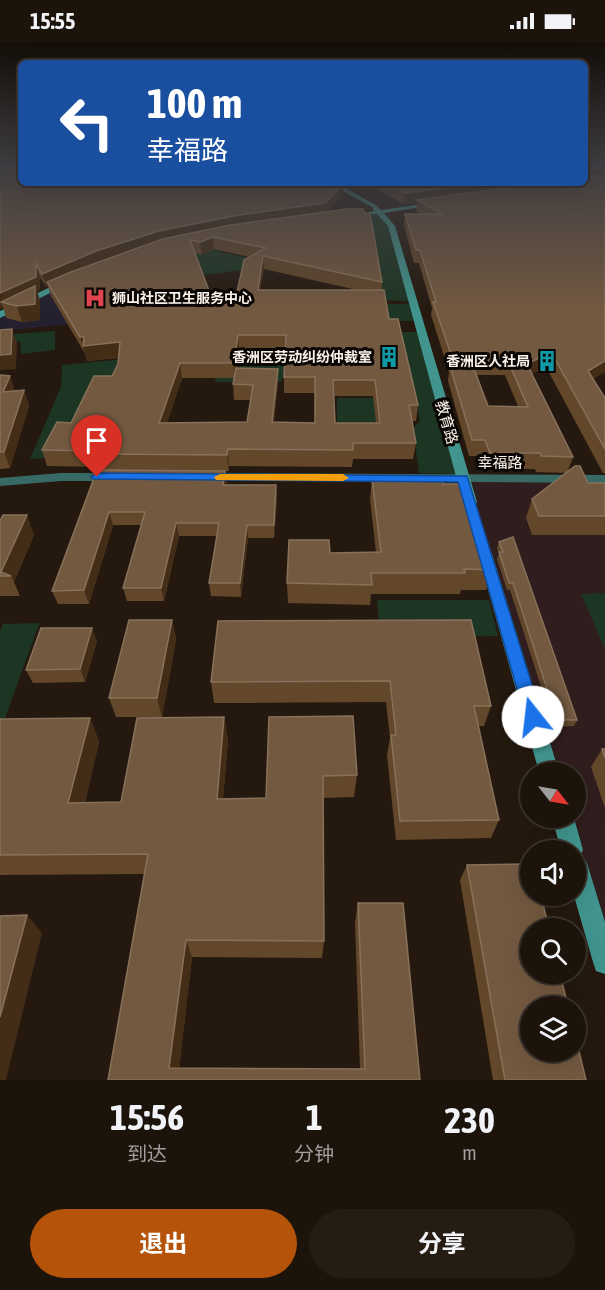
<!DOCTYPE html>
<html lang="zh">
<meta charset="utf-8">
<style>
:root{--surface:#1c130b;--page:#251c14;--text:#f1f3f6;--muted:#a09e9d;--line:#3a322c;--accent:#b45309}
body{margin:0;font-family:"Asap Condensed","Noto Sans SC",sans-serif;background:var(--page);color:var(--text);height:100vh;display:flex;flex-direction:column;font-size:22px;white-space:nowrap}
*{box-sizing:border-box;margin:0}
p{font-size:20px;color:var(--muted)}
.icon{flex:none;width:33px;height:33px;fill:none;stroke:currentColor;stroke-width:2;stroke-linecap:round;stroke-linejoin:round}
.map{position:relative;height:1038px;overflow:hidden}
.side{display:flex;flex-direction:column;background:var(--surface);flex:1}
.side>*{flex:none}
.guide{position:absolute;left:18px;top:18px;width:570px;height:126px;border-radius:9px;box-shadow:0 6px 24px #0002,0 0 0 2px var(--line);background:#1a4fa0;color:#fff;overflow:hidden}
.needle{width:39px;rotate:121deg}
.buttons{position:absolute;left:520px;top:720px;display:grid;gap:12px}
.buttons a{display:grid;place-items:center;width:66px;height:66px;border-radius:50%;background:var(--surface);box-shadow:0 6px 24px #0002,0 0 0 2px var(--line);font-size:30px}
.pin{position:absolute;display:grid;place-items:center;width:51px;height:51px;color:#fff;margin:-62px -26px;border-radius:50% 50% 50% 0;rotate:-45deg;box-shadow:0 0 6px #0007}
.pin .icon{rotate:45deg}
.me{position:absolute;width:66px;margin:-33px;rotate:344deg;stroke-linejoin:round;filter:drop-shadow(0 0 4px #0008)}
.turn{display:flex;align-items:center;gap:21px;height:126px;padding:0 30px;font-size:27px}
.turn .icon{width:78px;height:78px;stroke-width:2.5}
.turn b{display:block;font-size:42px;line-height:51px}
.eta{display:flex;justify-content:space-evenly;align-items:center;height:102px;text-align:center}
.eta b{font-size:36px;font-weight:700;line-height:42px}
.action{display:flex;gap:12px;margin-top:auto;padding:12px 30px}
.action a{flex:1;height:69px;border-radius:36px;background:var(--accent);color:#fff;font-size:24px;font-weight:700;line-height:69px;text-align:center}
.action a+a{background:var(--page);color:var(--text)}
.status{display:flex;justify-content:space-between;align-items:center;height:42px;padding:0 30px;background:var(--surface);direction:ltr}
.status svg{height:16px;fill:currentColor}
.map>svg:first-child{display:block}
.education{fill:#301d1d}
.medical{fill:#25202f}
.green{fill:#1d3623}
.lines{fill:none;stroke-linecap:round;stroke-linejoin:round}
.street{fill:#376965;fill-rule:evenodd}
.secondary{fill:#41958e;fill-rule:evenodd}
.wall{fill:#62472b;fill-rule:evenodd}
.shaded-wall{fill:#432d17}
.building{fill:#735940;stroke:#88715a;stroke-width:1.5;fill-rule:evenodd}
.route{fill:#1a73e8;stroke:#114b97;stroke-width:1.5}
.slow{fill:#f59e0b}
.labels{text-anchor:middle;dominant-baseline:central;stroke-width:6;stroke-linejoin:round;paint-order:stroke}
.far-poi-label{font-size:14px;font-weight:bold;fill:#faf1ea;stroke:#0a0603;text-anchor:end}
.street-label{font-size:15px;fill:#faf1ea;stroke:#0a0603}
</style>
<div class="status"><b>15:55</b><svg viewBox="0 0 49 12"><path d="M0 12V9h3v3zM5 12V6h3v6zM10 12V3h3v9zM15 12V0h3v12zM26 1h20v11H26zM47 4h2v5h-2z"/></svg></div>
<div class="map">
<svg width="605" height="1038" viewBox="0 0 605 1038">
<rect width="100%" height="100%" fill="#25190f"/>
<path class="education" d="M465,437L605,438V905L566,776H576V730H553Z"/>
<path class="medical" d="M71,239L92,280L0,289V273Z"/>
<g class="green">
<path d="M379,171L388,184L409,259L378,258L374,235L382,234L371,178L302,182Z"/>
<path d="M228,204L220,210L262,219L250,227L195,234L185,205Z"/>
<path d="M386,262H409L414,279H389Z"/>
<path d="M159,274L120,327L97,347L48,416L30,417L61,345L62,323L124,317Z"/>
<path d="M280,287L294,337H281V340H215L217,329H239L242,309H279Z"/>
<path d="M55,289V308L21,312L20,299L0,301V293Z"/>
<path d="M400,290H418L456,432L419,431L413,386L420,379Z"/>
<path d="M337,356H380L383,380H337Z"/>
<path d="M605,551V607L581,552Z"/>
<path d="M377,558H489L498,594L380,593Z"/>
<path d="M39,581V582L0,690V589L3,582Z"/>
</g>
<g class="lines">
<g class="street">
<path d="M61,431H114L121,435L114,439H61L0,444V436Z"/>
<path d="M207,431L605,433V441L202,438L200,435Z"/>
</g>
<g class="secondary">
<path d="M328,141H336L376,163L381,168L437,160L440,162L384,171L395,184L477,460L475,463H465L463,460L388,184L377,172H369V170L374,169L372,165Z"/>
<path d="M63,239L70,241L0,276V269Z"/>
<path d="M485,507L492,512L559,730H539L478,512Z"/>
<path d="M552,776H574L583,808L581,812L587,821L605,880V932L596,929L593,920L574,854H576V808H561Z"/>
</g>
</g>
<g class="wall">
<path d="M0,125L21,141H352V143L349,146L344,143L343,153L327,170L382,240V248L389,277L418,363L416,379H412L416,401L413,417H353L352,425L229,424V429H225L227,443H276L277,456L274,496H248L241,555L211,554L209,541L217,494H179L164,559H127L123,546L141,483H113L89,562H58L52,549L104,428L103,425L47,424L42,408L71,381L112,334L118,322V316L87,319L85,310H84L51,254L48,244L46,245L40,235V248L37,249L40,259V278L22,280L6,276L3,265L0,267ZM214,207L250,215L236,255L211,254L195,211L202,213ZM264,227L357,248H260ZM239,308H285L284,335V351H315V381L274,380L278,342V327L237,326ZM182,336H234L233,342L234,358H251L247,380L167,381ZM333,354H373L376,381H335Z"/>
<path d="M585,125H605L593,338L605,356V431H603L546,325L532,332L573,415L568,429L588,441H605V493H532L526,476L532,457L566,431L536,430L535,427H486L482,414H469L448,339L449,330L431,273L432,266L419,221H414L404,183L405,172H421L416,169L417,161L404,162L366,141H585ZM477,333H505L518,364H488Z"/>
<path d="M0,333L15,349L24,348L29,364L10,426L0,427Z"/>
<path d="M372,437L443,442L492,528L486,548H461L460,552H371L370,563L288,561L287,541L376,510L370,457Z"/>
<path d="M0,479L34,493L14,540L20,554H0Z"/>
<path d="M499,500L577,678L574,684L554,685L510,548H507L497,517L499,512L497,506Z"/>
<path d="M172,578L176,597L162,675H116L109,656Z"/>
<path d="M218,579L491,664L484,684H478L499,778L491,796L396,798L387,713L390,696L386,660L214,661L211,640Z"/>
<path d="M97,599L85,640L33,641L26,628Z"/>
<path d="M224,675L228,698L223,757L266,756L269,675L357,733L354,755L323,756L324,899L322,916L192,915L179,1026L360,1027L355,880L358,861L420,1038H108L144,832L0,833V677L90,676L99,700L85,760H121Z"/>
<path d="M602,707H605V766L591,725Z"/>
<path d="M467,823L586,1038H493L460,838Z"/>
</g>
<g class="shaded-wall">
<path d="M605,125V132L585,139L587,128Z"/>
<path d="M481,141H553L417,158V161L404,162L405,151Z"/>
<path d="M344,142L343,153L325,172L160,201L47,240L48,244L46,245L42,232L96,209L159,189Z"/>
<path d="M213,195L214,207L202,213L200,200Z"/>
<path d="M263,214L264,227L258,262V248Z"/>
<path d="M36,222L40,235V248L37,249L40,259V278L22,280L17,264L1,260L3,265L0,267V251Z"/>
<path d="M12,287L17,301L16,327L0,328V313Z"/>
<path d="M238,293L239,308L235,336L234,321Z"/>
<path d="M80,295H84L120,300L123,315L87,319Z"/>
<path d="M551,310L546,325L523,337L527,322Z"/>
<path d="M605,319V330L583,344L588,329Z"/>
<path d="M180,321L182,336L162,397L159,381Z"/>
<path d="M278,327V342L272,396V380Z"/>
<path d="M10,334L15,349L3,350Z"/>
<path d="M24,348L29,364L10,426L4,410Z"/>
<path d="M228,407L229,424V429L227,413Z"/>
<path d="M225,429L227,442L225,456L223,443Z"/>
<path d="M276,443L277,456L274,496V483Z"/>
<path d="M109,470L113,483L89,562L84,548Z"/>
<path d="M27,473L34,493L14,540L11,534L1,530Z"/>
<path d="M176,481L179,494L164,559L161,546Z"/>
<path d="M247,483L248,496L241,555L240,541Z"/>
<path d="M172,578L176,597L162,675L157,656Z"/>
<path d="M92,586L97,599L85,640L80,627Z"/>
<path d="M224,675L228,698L221,779L217,757Z"/>
<path d="M90,676L99,700L80,783L68,761Z"/>
<path d="M27,873L42,891L6,1038H0V975Z"/>
<path d="M186,898L192,915L178,1037L169,1026Z"/>
</g>
<g class="building">
<path d="M0,125H21V141H342L344,142L325,161L239,173L159,189L96,209L42,232L36,222V235L0,251Z"/>
<path d="M585,125H604L585,128Z"/>
<path d="M605,132V319L588,329L605,356V407L551,310L527,322L573,415L541,414L540,411H490L485,398H472L450,324H455L433,260H436L420,208H416L405,172H443L417,158L541,141H585V135ZM471,319H508L528,365L488,364Z"/>
<path d="M386,141H481L405,151Z"/>
<path d="M347,167H363L365,171H370L382,240L263,214L258,248H384L389,277H398L418,363H409L416,401H353V408L228,407L227,413L100,412L99,409L42,408L57,380L71,381L94,334H112L118,322L120,300L83,304L84,295H80L47,240L71,230L163,197L230,183ZM213,195L266,206L244,218L236,255L211,254L190,198L200,200ZM238,293H286L284,335H315V381L272,380L278,327L236,326L233,342L253,343L247,380L159,381L180,321H234ZM333,338H375L380,381H335Z"/>
<path d="M35,244V262L17,264L1,260Z"/>
<path d="M12,287L11,312L0,313V288Z"/>
<path d="M0,333L10,334L3,350L24,348L4,410H0Z"/>
<path d="M575,424H580L588,441H605V474H539L532,457Z"/>
<path d="M97,428L225,429L223,443H276L274,483H247L240,541H209L219,481H176L161,546H123L145,470H109L84,548L52,549Z"/>
<path d="M372,437H442L443,442H467L492,528L464,527L465,531H371L372,543L287,541L289,498H329L330,511L381,510Z"/>
<path d="M3,473H27L1,530L11,534H0V479Z"/>
<path d="M513,495L577,678H557L513,541H509L499,510H503L499,500Z"/>
<path d="M129,578H172L157,656H109Z"/>
<path d="M471,578L491,664H474L499,778L400,779L391,693H396L390,639L211,640L218,579Z"/>
<path d="M41,586H92L80,627L26,628Z"/>
<path d="M353,674L357,733L323,734L324,899L186,898L169,1026L365,1027L358,861H403L420,1038H108L148,812L0,813V677L90,676L68,761L121,760L137,676L224,675L217,757L266,756L269,675Z"/>
<path d="M602,707H605V716Z"/>
<path d="M531,822V854H541L549,886H531V932H560L568,964H531V1010H576V997L586,1038H505L467,823Z"/>
<path d="M27,873L0,975V874Z"/>
</g>
<linearGradient id="sky" x2="0" y2="1"><stop stop-color="#140e08"/><stop offset="0.46" stop-color="#403e42"/><stop offset="1" stop-color="#403e42" stop-opacity="0"/></linearGradient>
<rect width="605" height="270" fill="url(#sky)"/>
<path class="route" d="M97,431L467,434L542,675L539,680L533,683L527,680L525,675L458,440L93,437L91,435Z"/>
<path class="slow" d="M220,432H343L349,436L343,439L216,438L214,435Z"/>
<defs>
<symbol id="hospital-bare" viewBox="-9 -9 18 18"><path d="M-5-5h3v3.5h4V-5h3V5h-3V1.5h-4V5h-3Z" fill="#e0444e" stroke="#0a0603" stroke-width="2.5" paint-order="stroke"/></symbol>
<symbol id="building-bare" viewBox="-9 -9 18 18"><path d="M-4-6H4V6H1V3H-1V6H-4ZM-2.5-4.3h1.7v1.8h-1.7ZM.8-4.3h1.7v1.8H.8ZM-2.5-1h1.7V.8h-1.7ZM.8-1h1.7V.8H.8Z" fill="#0f9aa8" stroke="#0a0603" stroke-width="2.5" paint-order="stroke"/></symbol>
</defs>
<g fill-rule="evenodd">
<use href="#hospital-bare" x="80" y="241" width="30" height="30"/>
<use href="#building-bare" x="374" y="300" width="30" height="30"/>
<use href="#building-bare" x="532" y="304" width="30" height="30"/>
</g>
<g class="labels">
<g class="far-poi-label">
<text x="112" y="256" text-anchor="start">狮山社区卫生服务中心</text>
<text x="372" y="315">香洲区劳动纠纷仲裁室</text>
<text x="530" y="319">香洲区人社局</text>
</g>
<g class="street-label">
<text transform="translate(447 380) rotate(74)">教育路</text>
<text x="500" y="420">幸福路</text>
</g>
</g>
</svg>
<div class="buttons">
<a><svg class="needle" viewBox="-14 -14 28 28"><path d="M0-13l5 13h-10z" fill="#e53935"/><path d="M0 13l5-13h-10z" fill="#a09e9d"/></svg></a>
<a><svg class="icon" aria-label="sound" viewBox="0 0 24 24"><path d="M4 9h4l5-4v14l-5-4H4zM17 9q2 3 0 6"/></svg></a>
<a><svg class="icon" aria-label="search" viewBox="0 0 24 24"><circle cx="10" cy="10" r="6"/><path d="M15 15l6 6"/></svg></a>
<a><svg class="icon" aria-label="layers" viewBox="0 0 24 24"><path d="M12 4l9 5-9 5-9-5zM3 14l9 5 9-5"/></svg></a>
</div>
<div class="pin" style="left:97px;top:435px;background:#d93025"><svg class="icon" aria-label="arrive" viewBox="0 0 24 24"><path d="M6 21V4h12l-3 4 3 4H6"/></svg></div>
<svg class="me" style="left:533px;top:675px" viewBox="-20 -20 40 40"><circle r="19" fill="#fff"/><path d="M0-13L10 11 0 6-10 11z" fill="#1a73e8"/></svg>
<div class="guide">
<div class="turn"><svg class="icon" aria-label="left" viewBox="0 0 24 24"><path d="M17 20v-9H6M10 6l-5 5 5 5"/></svg><div><b>100 m</b>幸福路</div></div>
</div>
</div>
<section class="side">
<div class="eta">
<div><b>15:56</b><p>到达</p></div>
<div><b>1</b><p>分钟</p></div>
<div><b>230</b><p>m</p></div>
</div>
<div class="action"><a>退出</a><a>分享</a></div>
</section>
